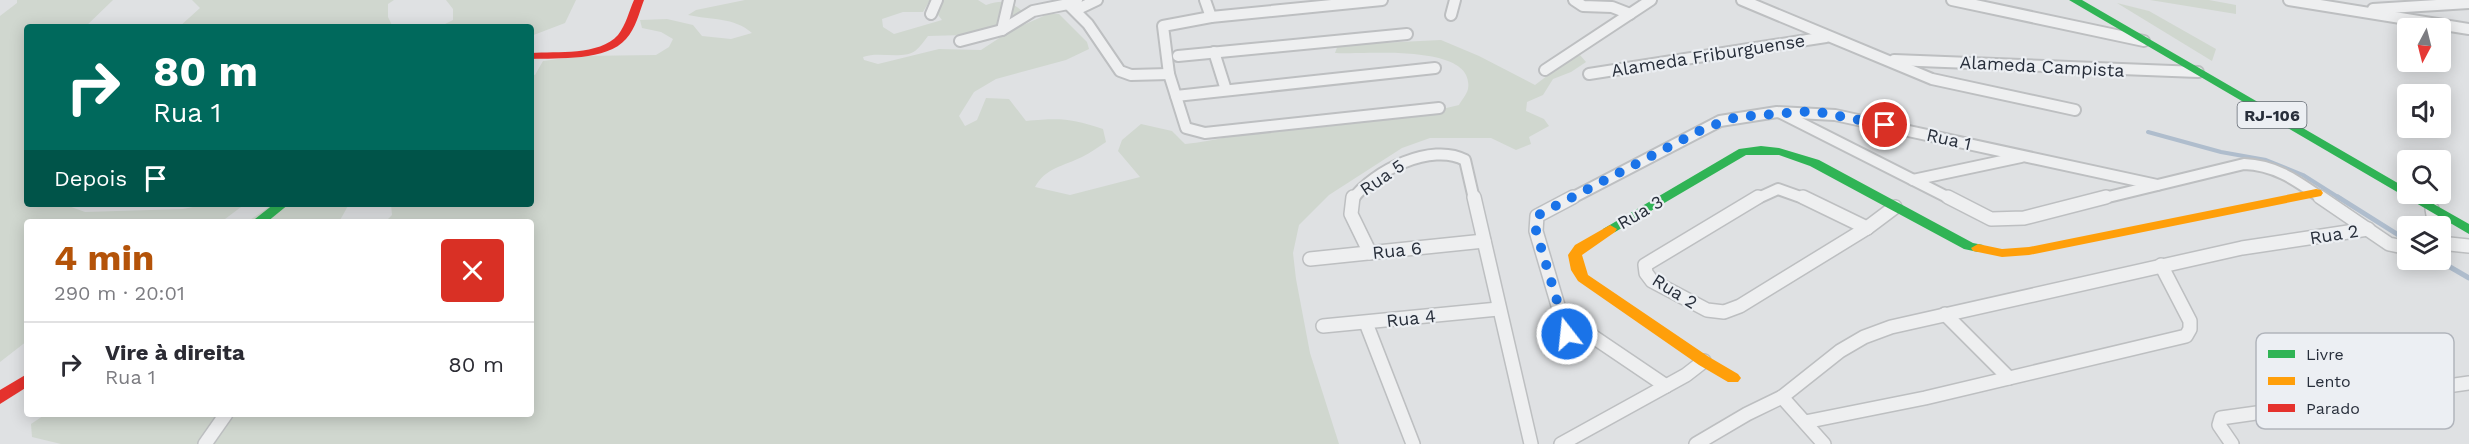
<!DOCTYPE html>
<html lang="pt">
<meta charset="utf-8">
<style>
:root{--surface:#fff;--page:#f7f7f7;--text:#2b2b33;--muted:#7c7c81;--line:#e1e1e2;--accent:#b45309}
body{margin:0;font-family:"Work Sans",sans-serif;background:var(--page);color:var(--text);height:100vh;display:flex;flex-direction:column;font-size:22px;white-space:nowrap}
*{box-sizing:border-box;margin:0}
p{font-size:20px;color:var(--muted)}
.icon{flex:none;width:33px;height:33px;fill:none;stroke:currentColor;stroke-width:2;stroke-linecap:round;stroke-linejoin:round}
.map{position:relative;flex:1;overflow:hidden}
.side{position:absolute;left:24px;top:219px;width:510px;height:198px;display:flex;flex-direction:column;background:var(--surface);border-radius:6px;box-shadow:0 3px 15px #0003}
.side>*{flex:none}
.top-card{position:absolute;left:24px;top:24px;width:510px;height:183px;border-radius:6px;box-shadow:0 3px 15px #0003;background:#00695c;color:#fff;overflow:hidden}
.needle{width:39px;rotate:187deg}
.tools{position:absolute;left:2397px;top:18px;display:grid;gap:12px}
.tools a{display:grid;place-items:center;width:54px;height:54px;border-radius:6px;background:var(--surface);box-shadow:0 3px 15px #0003;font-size:30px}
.pin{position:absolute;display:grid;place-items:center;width:51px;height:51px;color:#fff;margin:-26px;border:3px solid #fff;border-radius:50%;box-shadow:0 2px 6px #0007}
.me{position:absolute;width:66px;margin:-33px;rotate:344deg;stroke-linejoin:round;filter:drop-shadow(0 0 4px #0008)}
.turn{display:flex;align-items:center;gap:21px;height:126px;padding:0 30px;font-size:27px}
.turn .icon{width:78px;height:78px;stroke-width:2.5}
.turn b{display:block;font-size:42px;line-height:51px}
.then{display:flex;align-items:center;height:57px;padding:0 30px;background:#0003;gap:12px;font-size:22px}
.round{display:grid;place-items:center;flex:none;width:63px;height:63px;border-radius:6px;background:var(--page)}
.headline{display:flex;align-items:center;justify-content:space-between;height:102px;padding:0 30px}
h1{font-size:36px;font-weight:700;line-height:45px;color:var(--accent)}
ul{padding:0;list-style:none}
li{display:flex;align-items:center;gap:18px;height:84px;padding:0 30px;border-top:2px solid var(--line)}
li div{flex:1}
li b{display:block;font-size:22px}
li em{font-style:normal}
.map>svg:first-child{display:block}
.green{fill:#d0d7cf}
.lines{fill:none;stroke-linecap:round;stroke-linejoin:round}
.stream-far1{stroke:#afbdcd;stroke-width:4}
.stream{stroke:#afbdcd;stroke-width:5}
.street-far1-casing{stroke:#bdbfc1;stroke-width:14}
.street-casing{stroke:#bdbfc1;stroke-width:16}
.street-far1{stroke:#eeeff0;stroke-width:10}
.street{stroke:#eeeff0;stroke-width:13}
.fast{fill:#30b455;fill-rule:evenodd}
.slow{fill:#ff9f0a;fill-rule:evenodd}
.jam{fill:#e5322d;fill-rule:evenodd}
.route{stroke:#1a73e8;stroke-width:10;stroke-dasharray:0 18}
.labels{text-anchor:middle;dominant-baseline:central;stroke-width:4.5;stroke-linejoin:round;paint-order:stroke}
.shield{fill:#eceff3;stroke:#636972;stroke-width:1.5}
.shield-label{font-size:16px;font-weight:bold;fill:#282f3b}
.street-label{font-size:18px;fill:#282f3b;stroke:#eceff3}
.key{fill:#eceff3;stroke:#b1b5bc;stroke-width:1.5}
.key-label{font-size:16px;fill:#282f3b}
</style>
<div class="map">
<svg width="2469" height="444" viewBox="0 0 2469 444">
<rect width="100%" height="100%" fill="#dfe1e3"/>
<g class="green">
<path d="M17,0H113L85,27H27V204H63L85,212L183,209L208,204H245L221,222H27V341L0,362V16L17,3Z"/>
<path d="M192,0H394L388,4V17L393,27H179L200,8Z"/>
<path d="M446,0H576L565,23L531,36V27H439L453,20V9Z"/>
<path d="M745,0H930L923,12H903L882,19L883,27L894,34L942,20L935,11L942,0H978L986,5C1002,0 1010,0 1022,11L1016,20L964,35L928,36C924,41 920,47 915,51C901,60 879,51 863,57L864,60L878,64L939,49L981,50L1010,31L1048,14H1059L1087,42L1089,49L1066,60L996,79L974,92L959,116L965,126L977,120L986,98L1009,99L1026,121C1060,118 1070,118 1103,129L1106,142C1098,147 1090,153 1082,157C1064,166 1045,168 1035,187L1070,195L1140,177L1118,151L1122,140L1141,124L1172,131L1185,144C1217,141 1247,131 1279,127C1332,120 1385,116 1438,110L1459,105C1461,101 1467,94 1468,89C1476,42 1361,55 1335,53L1338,45L1441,40L1479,56L1535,85L1568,60L1580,55L1586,62L1571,72L1553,79L1543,95L1527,102L1526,111L1544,119L1549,126L1529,137L1531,144L1516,150L1491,138H1430L1402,148L1329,195L1299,225L1293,253L1296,279L1310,353L1339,444H210L232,414H531V222H385L392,215L391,204H531V74L535,75L543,61L581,56L656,55L669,47L673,39L661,32L642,28L640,20L667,19L693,25L702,36L731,39L752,33C734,17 711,20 688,15L696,10Z"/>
<path d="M2150,0H2209L2236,5V14Z"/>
<path d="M2117,3L2149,11L2216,49L2212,61Z"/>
<path d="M273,204H349L339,222H247Z"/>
<path d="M46,414H220L198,444H61L32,437L31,424Z"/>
</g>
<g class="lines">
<path class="stream-far1" d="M2148,132L2221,152L2266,160L2303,175L2341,199"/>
<g class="stream">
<path d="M2338,197L2408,241"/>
<path d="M2438,260L2469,278"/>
</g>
<defs>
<g id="street-far1">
<path d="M1077,0L1068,4L1088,24L1120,71L1131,75L1169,74"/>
<path d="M1205,0L1211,17"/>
<path d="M1382,0L1211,17L1163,26L1169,74L1186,128L1205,133L1439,108"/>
<path d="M1574,0L1583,6L1612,7L1630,14"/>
<path d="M1742,0L1932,79L2075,110"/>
<path d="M1952,0L2144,41"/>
<path d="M2289,0L2469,29"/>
<path d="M2373,9L2469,3"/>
<path d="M1076,10L1097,0"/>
<path d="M931,14L937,0"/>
<path d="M1451,15L1455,0"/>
<path d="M1002,30L1009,0"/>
<path d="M960,41L1002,30L1033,11L1068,4"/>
<path d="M1214,52L1226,90"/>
<path d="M1178,56L1407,34"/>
<path d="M1894,60L2198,72"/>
<path d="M1545,70L1651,0"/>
<path d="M1589,74L1826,37"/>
<path d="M1176,96L1435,68"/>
<path d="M1781,113L1951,199"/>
<path d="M1913,180L2021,157"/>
<path d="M1353,199C1373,171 1432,142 1465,160L1474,199"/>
<path d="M1570,199L1720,121L1777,112L1835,115L2157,185"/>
<path d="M1756,199L1778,189L1806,199"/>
<path d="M2100,199L2244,164C2276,165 2297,181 2323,199"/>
</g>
<g id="street">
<path d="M1353,197L1351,214L1370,253"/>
<path d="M1474,197L1531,444"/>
<path d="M1758,197L1645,265L1646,273L1652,281L1707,310L1724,312L1740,306L1867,228"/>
<path d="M1803,197L1867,228"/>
<path d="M1948,197L1991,219L2024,218L2106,197"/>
<path d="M2320,197L2389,244L2408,248"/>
<path d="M2432,209L2435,226"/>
<path d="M1867,228L1895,207"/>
<path d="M2440,243L2469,246"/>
<path d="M1310,259L1484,241"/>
<path d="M1945,314L2009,378"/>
<path d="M1561,315L1666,386"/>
<path d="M1366,323L1413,444"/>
<path d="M1323,326L1498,309"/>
<path d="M1572,353L1536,231L1537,216L1573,197"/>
<path d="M1782,397L1824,444"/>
<path d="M1805,422L1925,398L2186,336L2190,329V321L2161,265"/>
<path d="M205,444L226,414"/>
<path d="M1561,444L1686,375L1704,361"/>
<path d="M1696,444L1747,414L1782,397L1840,351L1864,337L1891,327L2242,248L2368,229"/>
<path d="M2232,444L2219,425L2221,418L2469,383"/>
</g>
</defs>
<use href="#street-far1" class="street-far1-casing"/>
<use href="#street" class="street-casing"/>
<use href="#street-far1" class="street-far1"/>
<use href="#street" class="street"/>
<g class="fast">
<path d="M2069,0H2082L2408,189V194H2416L2469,224V234Z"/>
<path d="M1761,146L1779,148L1819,160L1973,243L1983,245L1985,248L1978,252L1964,249L1810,166L1779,155H1746L1615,232L1610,233L1603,229L1739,149Z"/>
<path d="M274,204H289L267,222H251Z"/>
</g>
<g class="slow">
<path d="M2316,189L2321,190L2323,193L2321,196L2029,255L2002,257L1973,251L1971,248L1978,244L2002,249L2029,247Z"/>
<path d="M1610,225L1617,229L1615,232L1582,255L1588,275L1709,357L1738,374L1741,378L1738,382H1728L1699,365L1578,281L1571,270L1568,255L1575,245Z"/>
</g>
<g class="jam">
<path d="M634,0H644C639,13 636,28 626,39C607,61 558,58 531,59V53C557,51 599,56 618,35C626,25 629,11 634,0Z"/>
<path d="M27,374V387L0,404V390Z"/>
</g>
</g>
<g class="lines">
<path class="route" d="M1567,334L1536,231L1537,216L1542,213L1705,128L1737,117L1813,111L1885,125"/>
</g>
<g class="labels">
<rect class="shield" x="2237.5" y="102" width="69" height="26" rx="4.5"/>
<g class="shield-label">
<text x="2272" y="115">RJ-106</text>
</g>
<g class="street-label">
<text transform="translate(1708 55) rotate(-9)">Alameda Friburguense</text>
<text transform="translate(2042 66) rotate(3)">Alameda Campista</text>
<text transform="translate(1949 139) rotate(13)">Rua 1</text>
<text transform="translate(1382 177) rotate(-34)">Rua 5</text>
<text transform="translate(1640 212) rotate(-30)">Rua 3</text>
<text transform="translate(2334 234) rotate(-9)">Rua 2</text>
<text transform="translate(1397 250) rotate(-6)">Rua 6</text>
<text transform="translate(1675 291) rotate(32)">Rua 2</text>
<text transform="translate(1411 318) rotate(-6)">Rua 4</text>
</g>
</g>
<rect x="2256" y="333" width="198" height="96" rx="9" class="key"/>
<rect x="2268" y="350" width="27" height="8" fill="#30b455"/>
<rect x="2268" y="377" width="27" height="8" fill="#ff9f0a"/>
<rect x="2268" y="404" width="27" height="8" fill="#e5322d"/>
<g class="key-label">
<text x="2306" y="360">Livre</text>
<text x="2306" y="387">Lento</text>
<text x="2306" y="414">Parado</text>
</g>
</svg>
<div class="tools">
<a><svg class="needle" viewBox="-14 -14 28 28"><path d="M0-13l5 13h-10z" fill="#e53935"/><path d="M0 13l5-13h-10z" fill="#7c7c81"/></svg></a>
<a><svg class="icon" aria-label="sound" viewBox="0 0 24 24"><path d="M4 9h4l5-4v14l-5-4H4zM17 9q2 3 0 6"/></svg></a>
<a><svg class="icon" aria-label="search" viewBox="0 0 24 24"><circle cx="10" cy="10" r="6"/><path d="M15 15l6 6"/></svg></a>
<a><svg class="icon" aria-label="layers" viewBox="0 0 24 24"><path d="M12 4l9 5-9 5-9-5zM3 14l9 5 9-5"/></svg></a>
</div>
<div class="pin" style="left:1885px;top:125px;background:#d93025"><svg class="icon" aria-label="arrive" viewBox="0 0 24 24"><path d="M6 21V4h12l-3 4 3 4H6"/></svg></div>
<svg class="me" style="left:1567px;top:334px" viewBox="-20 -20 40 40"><circle r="17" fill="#1a73e8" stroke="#fff" stroke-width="3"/><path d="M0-11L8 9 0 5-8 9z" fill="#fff"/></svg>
<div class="top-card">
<div class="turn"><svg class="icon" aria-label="right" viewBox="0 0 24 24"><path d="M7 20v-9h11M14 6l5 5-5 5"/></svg><div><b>80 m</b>Rua 1</div></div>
<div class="then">Depois<svg class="icon" aria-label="arrive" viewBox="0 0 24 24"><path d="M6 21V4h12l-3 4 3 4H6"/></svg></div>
</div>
<section class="side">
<div class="headline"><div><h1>4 min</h1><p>290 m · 20:01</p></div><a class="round" style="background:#d93025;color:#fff"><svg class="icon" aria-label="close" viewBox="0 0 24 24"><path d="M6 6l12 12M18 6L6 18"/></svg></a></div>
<ul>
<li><svg class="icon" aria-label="right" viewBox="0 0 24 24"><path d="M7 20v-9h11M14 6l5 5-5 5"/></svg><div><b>Vire à direita</b><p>Rua 1</p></div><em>80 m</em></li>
</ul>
</section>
</div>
